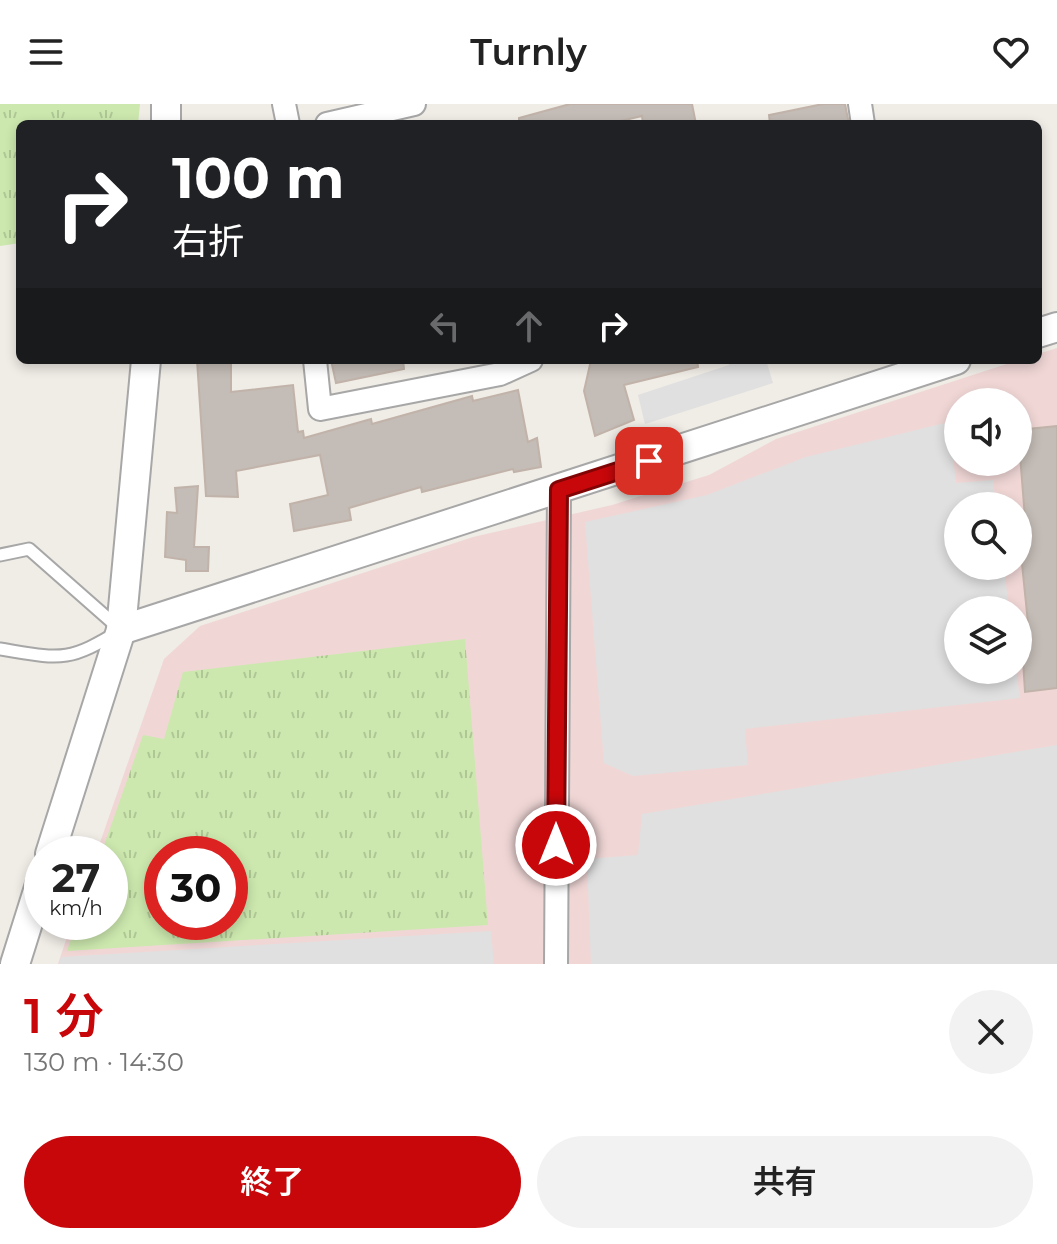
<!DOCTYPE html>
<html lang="ja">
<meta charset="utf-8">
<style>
:root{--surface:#fff;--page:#f2f2f2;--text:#222;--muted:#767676;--accent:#c8070a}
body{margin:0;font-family:Montserrat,"Noto Sans JP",sans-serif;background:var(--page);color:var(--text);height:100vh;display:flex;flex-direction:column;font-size:30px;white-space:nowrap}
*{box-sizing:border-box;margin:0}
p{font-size:26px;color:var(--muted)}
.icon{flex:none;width:44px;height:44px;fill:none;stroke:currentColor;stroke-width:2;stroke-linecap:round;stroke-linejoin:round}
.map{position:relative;height:860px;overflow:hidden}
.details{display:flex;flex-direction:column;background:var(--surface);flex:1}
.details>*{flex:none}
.top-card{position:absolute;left:16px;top:16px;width:1026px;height:244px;border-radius:12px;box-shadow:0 4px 12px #0003;background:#202124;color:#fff;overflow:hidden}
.fabs{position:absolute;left:944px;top:284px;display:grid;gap:16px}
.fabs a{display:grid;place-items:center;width:88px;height:88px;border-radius:50%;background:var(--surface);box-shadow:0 4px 12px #0003;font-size:40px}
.speed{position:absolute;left:24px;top:732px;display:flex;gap:16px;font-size:40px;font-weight:700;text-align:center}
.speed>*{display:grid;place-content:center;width:104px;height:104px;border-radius:50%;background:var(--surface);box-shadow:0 4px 12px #0003;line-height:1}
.speed small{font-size:20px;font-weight:400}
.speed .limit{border:12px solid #d22;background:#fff;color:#111}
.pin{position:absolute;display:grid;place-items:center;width:68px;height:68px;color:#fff;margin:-34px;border-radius:16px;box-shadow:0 4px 12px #0006}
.me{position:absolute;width:88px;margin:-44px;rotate:0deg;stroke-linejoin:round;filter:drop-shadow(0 0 6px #0008)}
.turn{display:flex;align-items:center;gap:28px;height:168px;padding:0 24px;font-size:36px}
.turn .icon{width:104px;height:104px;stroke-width:2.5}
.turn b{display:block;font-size:56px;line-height:68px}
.lanes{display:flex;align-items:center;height:76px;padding:0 24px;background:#0003;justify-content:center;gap:40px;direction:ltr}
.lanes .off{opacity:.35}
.round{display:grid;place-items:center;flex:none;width:84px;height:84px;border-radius:42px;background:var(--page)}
.headline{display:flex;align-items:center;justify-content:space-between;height:136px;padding:0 24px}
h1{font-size:48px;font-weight:600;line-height:60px;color:var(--accent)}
.action{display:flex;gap:16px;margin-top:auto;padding:16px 24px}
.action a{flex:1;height:92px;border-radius:48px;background:var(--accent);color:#fff;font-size:32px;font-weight:600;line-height:92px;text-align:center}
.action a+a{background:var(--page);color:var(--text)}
header{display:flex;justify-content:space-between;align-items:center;height:104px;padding:0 24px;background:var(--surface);font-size:36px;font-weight:600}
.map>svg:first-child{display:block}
.commercial{fill:#f0d7d6;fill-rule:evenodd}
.grass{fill:url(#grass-tufts);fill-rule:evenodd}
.parking{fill:#e0e0e0}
.building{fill:#c4bcb6;stroke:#c1b3a9;stroke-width:2}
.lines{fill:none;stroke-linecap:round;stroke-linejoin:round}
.service-casing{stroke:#a7a7a7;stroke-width:15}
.minor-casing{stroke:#a7a7a7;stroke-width:26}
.tertiary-casing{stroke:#a7a7a7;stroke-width:32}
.service{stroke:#fff;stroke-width:11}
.minor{stroke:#fff;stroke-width:22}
.tertiary{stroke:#fff;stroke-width:28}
.route-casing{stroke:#820506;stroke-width:20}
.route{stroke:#c8070a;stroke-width:14}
</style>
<header><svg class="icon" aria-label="menu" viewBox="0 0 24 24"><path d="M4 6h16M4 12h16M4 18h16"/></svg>Turnly<svg class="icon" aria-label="heart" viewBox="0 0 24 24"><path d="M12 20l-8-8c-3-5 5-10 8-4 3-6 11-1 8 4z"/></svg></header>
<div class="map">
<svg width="1057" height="860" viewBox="0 0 1057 860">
<defs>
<pattern id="grass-tufts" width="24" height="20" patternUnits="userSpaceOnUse" patternTransform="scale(2)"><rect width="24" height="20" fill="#cce8ae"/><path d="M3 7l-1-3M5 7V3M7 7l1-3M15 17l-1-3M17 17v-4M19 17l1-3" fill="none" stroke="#afc795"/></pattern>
</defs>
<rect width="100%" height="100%" fill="#f0ece6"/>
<path class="commercial" d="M1057,244V860H58L72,818H110V750H96L164,555L200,522L473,433L612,401L709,371L776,335L1019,256H1038V250ZM958,298H1018V358H958ZM958,402H1018V462H958ZM958,506H1018V566H958ZM162,750H230V818H162Z"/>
<g class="grass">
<path d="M0,0H140L138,20H20V139L0,142Z"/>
<path d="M465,535L488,821L67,847L77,818H110V750H101L143,631L164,635L183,568ZM162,750H230V818H162Z"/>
</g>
<g class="parking">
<path d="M728,256H766L773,279L645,320L638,291L729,261Z"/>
<path d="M949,318L956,379L993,376L996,402H958V462H1004L1009,506H958V566H1016L1020,594L745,625L748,661L633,672L604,659L585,418L707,391L806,353Z"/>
<path d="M1057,641V860H591L587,755L638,751L642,710Z"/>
<path d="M491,827L494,860H59L61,853Z"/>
</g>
<g class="building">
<path d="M570,0H692L696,20H643L642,12L608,20H519V14Z"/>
<path d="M823,0H845L849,20H770L769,11Z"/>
<path d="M197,256H231V288L293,281L298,328L303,327L304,334L371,315L372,320L472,292L473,297L518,286L528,338L537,334L541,363L514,368L513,365L422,388L421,383L349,404L351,416L294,427L290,400L328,391L320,351L236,367L238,393L206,392Z"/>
<path d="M331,256H403L404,265L336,279Z"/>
<path d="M591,256H697L698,263L624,281L634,316L595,332L584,287Z"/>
<path d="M1057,322V584L1025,588L1022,540L1030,539L1020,440L1027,439L1018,326Z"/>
<path d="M198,382L194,443H209L208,467H186V456L165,453L167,408L177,409L175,384Z"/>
</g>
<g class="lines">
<defs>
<path id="service" d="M0,451L29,445L121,526C67,559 61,555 0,545"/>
<g id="minor">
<path d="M284,0L288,20"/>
<path d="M860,0L863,20"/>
<path d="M327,20L414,0"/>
<path d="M315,256L320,305L500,270L531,256"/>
<path d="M556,860L559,386"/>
</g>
<g id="tertiary">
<path d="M166,20V0"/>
<path d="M1038,229L1057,223"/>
<path d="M121,526L956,256"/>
<path d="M50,750L121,526L146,256"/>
<path d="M15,860L42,774"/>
</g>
</defs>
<use href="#service" class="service-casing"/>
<use href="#minor" class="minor-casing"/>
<use href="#tertiary" class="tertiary-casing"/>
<use href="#service" class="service"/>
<use href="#minor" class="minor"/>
<use href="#tertiary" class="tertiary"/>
</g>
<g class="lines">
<defs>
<path id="route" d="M556,741L559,386L649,357"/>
</defs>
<use href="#route" class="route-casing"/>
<use href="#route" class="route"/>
</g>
</svg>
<div class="fabs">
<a><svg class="icon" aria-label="sound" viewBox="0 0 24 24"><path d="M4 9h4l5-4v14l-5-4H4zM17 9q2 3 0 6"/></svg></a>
<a><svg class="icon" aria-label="search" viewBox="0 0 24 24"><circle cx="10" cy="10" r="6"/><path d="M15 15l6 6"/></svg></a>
<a><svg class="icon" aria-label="layers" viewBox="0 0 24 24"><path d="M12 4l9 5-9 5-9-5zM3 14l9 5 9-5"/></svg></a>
</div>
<div class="speed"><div>27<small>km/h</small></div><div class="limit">30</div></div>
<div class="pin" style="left:649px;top:357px;background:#d93025"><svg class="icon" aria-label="arrive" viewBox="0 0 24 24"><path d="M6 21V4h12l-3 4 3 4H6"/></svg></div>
<svg class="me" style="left:556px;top:741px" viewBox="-20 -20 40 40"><circle r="17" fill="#c8070a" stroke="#fff" stroke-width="3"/><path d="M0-11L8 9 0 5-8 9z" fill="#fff"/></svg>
<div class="top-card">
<div class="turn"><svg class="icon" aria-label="right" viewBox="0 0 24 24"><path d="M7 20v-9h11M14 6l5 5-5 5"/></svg><div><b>100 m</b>右折</div></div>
<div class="lanes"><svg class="icon off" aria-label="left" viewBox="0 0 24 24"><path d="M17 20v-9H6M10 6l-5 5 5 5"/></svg><svg class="icon off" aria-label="ahead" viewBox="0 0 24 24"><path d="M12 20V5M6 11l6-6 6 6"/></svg><svg class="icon" aria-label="right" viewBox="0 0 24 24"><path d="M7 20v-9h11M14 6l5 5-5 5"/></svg></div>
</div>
</div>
<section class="details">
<div class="headline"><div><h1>1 分</h1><p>130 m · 14:30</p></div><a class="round"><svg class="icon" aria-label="close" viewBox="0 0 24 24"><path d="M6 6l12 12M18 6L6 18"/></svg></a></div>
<div class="action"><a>終了</a><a>共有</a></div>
</section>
